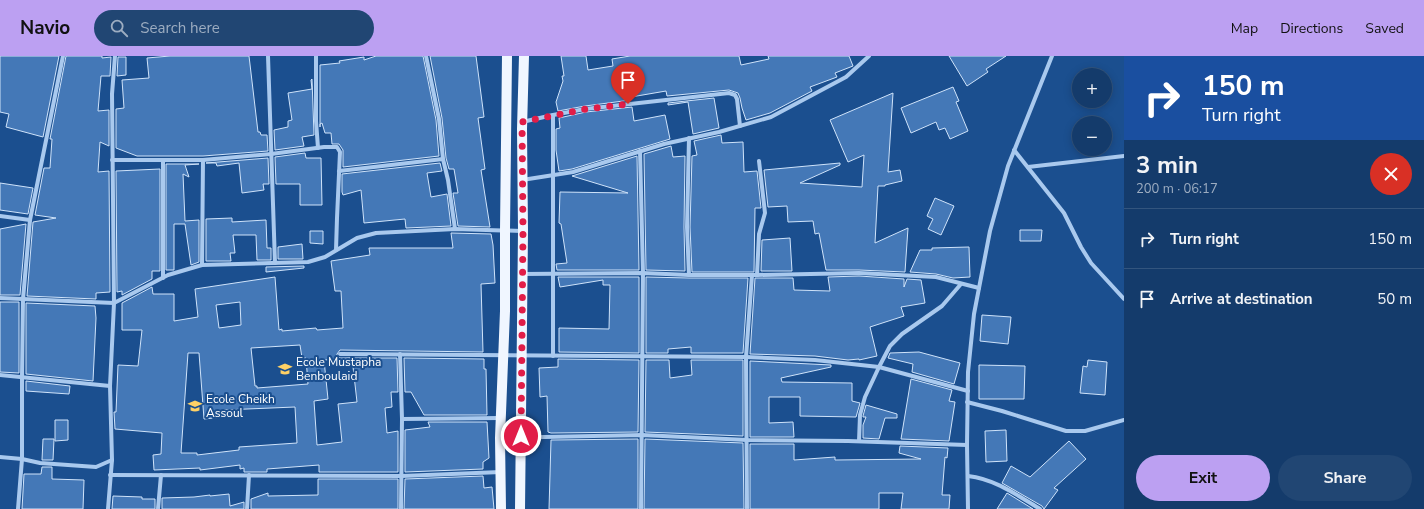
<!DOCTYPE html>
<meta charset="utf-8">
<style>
:root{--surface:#143b6b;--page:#214673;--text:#f1f3f6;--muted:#9dadc1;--line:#33557e;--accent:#bca0f2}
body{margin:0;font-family:"Nunito Sans",sans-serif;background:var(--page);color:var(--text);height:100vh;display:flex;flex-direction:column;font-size:15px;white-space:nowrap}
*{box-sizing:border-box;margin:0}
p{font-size:13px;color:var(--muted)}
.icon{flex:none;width:22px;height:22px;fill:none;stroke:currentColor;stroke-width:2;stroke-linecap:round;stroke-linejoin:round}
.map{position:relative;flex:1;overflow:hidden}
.details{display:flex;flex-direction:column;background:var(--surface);width:300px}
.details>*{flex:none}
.top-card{background:#1a4fa0;color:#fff;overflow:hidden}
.buttons{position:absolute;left:1072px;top:12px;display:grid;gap:8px}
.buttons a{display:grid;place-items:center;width:40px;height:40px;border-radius:50%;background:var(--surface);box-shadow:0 2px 10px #0003,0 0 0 1px var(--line);font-size:20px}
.pin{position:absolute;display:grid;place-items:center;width:34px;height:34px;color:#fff;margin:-41px -17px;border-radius:50% 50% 50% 0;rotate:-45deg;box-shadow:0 0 4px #0007}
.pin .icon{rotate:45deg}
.me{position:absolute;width:44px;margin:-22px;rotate:0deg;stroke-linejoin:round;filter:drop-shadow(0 0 3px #0008)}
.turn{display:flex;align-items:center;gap:14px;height:84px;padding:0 12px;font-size:18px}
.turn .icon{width:52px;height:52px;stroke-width:2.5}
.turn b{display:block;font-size:28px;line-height:34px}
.round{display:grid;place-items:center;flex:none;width:42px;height:42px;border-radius:21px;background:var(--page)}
.head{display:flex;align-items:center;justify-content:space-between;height:68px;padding:0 12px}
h1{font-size:24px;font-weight:700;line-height:30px}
.cta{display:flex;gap:8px;margin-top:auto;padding:8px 12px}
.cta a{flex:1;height:46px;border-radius:24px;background:var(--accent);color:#111;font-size:16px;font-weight:700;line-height:46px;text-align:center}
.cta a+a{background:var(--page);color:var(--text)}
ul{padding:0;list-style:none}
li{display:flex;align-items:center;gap:12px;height:60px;padding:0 12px;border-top:1px solid var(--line)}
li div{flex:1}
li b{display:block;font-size:15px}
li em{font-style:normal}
header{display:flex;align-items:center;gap:24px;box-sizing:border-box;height:56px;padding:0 20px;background:var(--accent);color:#111}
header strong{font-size:19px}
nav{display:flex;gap:22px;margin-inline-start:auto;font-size:14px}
.search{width:280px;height:36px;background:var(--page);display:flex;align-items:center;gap:10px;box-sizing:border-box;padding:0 14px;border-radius:22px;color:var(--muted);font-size:15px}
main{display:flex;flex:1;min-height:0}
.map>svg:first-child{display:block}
.building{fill:#4478b7;stroke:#cfe3fa;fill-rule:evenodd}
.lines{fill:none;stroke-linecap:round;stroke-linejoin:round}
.minor{stroke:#a9c9ee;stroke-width:4}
.primary{stroke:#f0f6ff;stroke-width:10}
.route{stroke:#e11d48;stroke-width:7;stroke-dasharray:0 12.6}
.labels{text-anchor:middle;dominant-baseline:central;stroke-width:4;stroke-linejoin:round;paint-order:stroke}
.poi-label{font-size:12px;fill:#fff;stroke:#1b4f8f;text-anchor:start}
</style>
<header>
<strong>Navio</strong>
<div class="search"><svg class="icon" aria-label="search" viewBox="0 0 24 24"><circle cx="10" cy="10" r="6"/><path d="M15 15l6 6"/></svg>Search here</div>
<nav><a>Map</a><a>Directions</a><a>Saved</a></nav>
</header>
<main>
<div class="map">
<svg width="1124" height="453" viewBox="0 0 1124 453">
<rect width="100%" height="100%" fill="#1b4f8f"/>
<g class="building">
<path d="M0,0H59L43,81L6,71L9,58L0,56Z"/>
<path d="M66,0H102V2L111,1L110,20H101L98,55L109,54V90L100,86L98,116L109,115L110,236L96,237V243L27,240L33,166L56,162L35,159L44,112H50L52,83H50Z"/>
<path d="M170,0H249L258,76H260L261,79H267L268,95L203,100H137L116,92V53L124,52L122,24L149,22L147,2Z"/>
<path d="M376,0H423L436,64L439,100L343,111V94L339,88H332L331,77H325L322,67L320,68V71V9L340,7L339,5L364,1V4Z"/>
<path d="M430,0H476L484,61L478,62L485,113L481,114L490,171L458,170L453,137H458L454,113H449L446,102L442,62Z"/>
<path d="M561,0H586L588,14L613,10L612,3L630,0H739L741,9L769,3L768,0H849L853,10L835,17L837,21L810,31L812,35L770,57L746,64L742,52L740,42L738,37L729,34L667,40L666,35L631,41V44L585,50L558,55L556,46L563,25L562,20H564Z"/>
<path d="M949,0H1006L986,13L988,16L967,30Z"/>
<path d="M118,1H126V19L117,20Z"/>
<path d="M312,23L314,79L302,81L304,90L275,94L274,74L288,71V65L292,64L288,37L312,33L311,24Z"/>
<path d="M953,31L959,45L956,46L968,75L950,83L945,72L939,74L936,66L911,77L901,52Z"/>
<path d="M893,37L888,116L900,114L902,125L885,129V130H878L875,187L908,172L905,216L859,214H826L819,177L815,178L813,165L788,166L787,150L768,151L764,114L840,107V109L800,127L862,131L864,99L848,106L830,64Z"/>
<path d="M714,42L719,72L693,78L688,46L668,49V47Z"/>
<path d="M632,51L634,65L665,59L670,83L572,113L559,115L556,94V73L560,72L559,62L586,56Z"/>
<path d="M721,79L722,87L743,86L744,116L757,115L761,152H755L754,216H692L690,171L692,100L697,99L694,85Z"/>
<path d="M671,90L673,101L685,100L684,171L685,215L646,214L644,98Z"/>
<path d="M305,97L306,102H321L322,149H300V128H276L275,101Z"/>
<path d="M637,100L639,214H557L556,208L567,207L561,168L559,167L560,136L628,137L572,120Z"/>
<path d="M268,102L269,128H263L264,134L242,137L239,107L217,110L216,107H206Z"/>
<path d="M440,107L442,115L427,117L431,141L447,138L451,170L406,172L405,163L364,167L361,134L343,139L342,136V118Z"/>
<path d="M166,108H199L185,109L189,121L183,118L185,165L199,164V206L191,209L185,168H174V214H166Z"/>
<path d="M160,113V215H152V223L122,239V235L117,236L116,115Z"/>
<path d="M0,127L33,132L28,158L0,154Z"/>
<path d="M935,142L954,150L941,179L928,173L933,163L927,160Z"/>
<path d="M232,162V166L266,164L267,192H271V204H257L256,179H233L235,197H230L231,205H206V163Z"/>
<path d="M26,168L20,239H0V173Z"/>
<path d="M1020,174H1042L1041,185H1020Z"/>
<path d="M310,175H323V188L310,187Z"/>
<path d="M451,177L491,178L493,189L495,227L481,228L483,296L340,294L337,298V300L340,302H397L398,336H391L392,351L385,352L387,377L398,375V416H319V409L267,413V416H244V412L240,413V409L200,414V412L154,414L153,399L161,398L162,377L115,373L114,356H116L118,309L138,310L142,274H122V247L152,231L153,238H174V265L198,261L195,233L275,221L279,274L282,273V275L316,272L317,274L343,272L341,235H335L331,205L370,199L369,192H453ZM240,246L241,269L219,272L216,249ZM300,289L302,302H306L308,328L257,332V330H255L251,292ZM188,297H199L204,363L223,361V354L295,351L297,387L239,391V394L197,399V397H181ZM352,302L357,346L338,348L342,386L317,389L314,345L328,343L324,304Z"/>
<path d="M790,182L792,215H761L762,184Z"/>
<path d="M302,188L303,203H278V191Z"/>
<path d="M969,191L970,221L953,222L936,218L910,216L920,194H932V192Z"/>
<path d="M304,210V212L266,216V211Z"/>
<path d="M859,220L904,223V231L907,223L921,224L925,247L901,251L904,260L870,271L877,300L859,304V303L848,304L815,300L750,298L755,222H793L794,234L830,235L828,221Z"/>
<path d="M558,221H639V297L559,296V272L609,273L610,229H603V224L560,231Z"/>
<path d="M646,221L689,222H748L743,297H691V291L668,293V297H646Z"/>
<path d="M0,246H19V317L0,316Z"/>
<path d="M26,247L95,250L96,262L93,325L26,318Z"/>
<path d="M982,259L1011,261L1008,288L980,285Z"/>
<path d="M919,296L960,307L954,328L912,316L913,308L888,302L890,297Z"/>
<path d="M404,302L484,303V313H486L487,359H424L411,336H405Z"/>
<path d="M558,303L639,304L638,376L551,377L548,376L547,340L540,341L539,312L558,311Z"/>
<path d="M646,304H669L670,322L692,319L691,304H743V380L645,376Z"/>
<path d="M1088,304L1107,306L1105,339L1080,337L1083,310L1087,311Z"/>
<path d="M750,305L831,309V311L781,322L782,326L852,327V345L860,347L856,361L800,360V341H769V367L793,366L794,381H750Z"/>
<path d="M979,309L1025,310L1024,343H979Z"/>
<path d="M911,323L952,334L949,345L955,346L949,385L901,383Z"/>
<path d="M26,325L70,330L69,338L26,335Z"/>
<path d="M866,349L897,358V362H885L879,383L863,382V369L866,361H863V360Z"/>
<path d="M55,364H68V384L55,385Z"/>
<path d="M428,366H487L489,402L483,406V413L405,416V374L430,371Z"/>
<path d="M1006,374L1007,405L986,406L985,375Z"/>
<path d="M43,383H54L53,404H42Z"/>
<path d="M638,383V453H549L551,384Z"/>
<path d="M645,383L743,387L744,453H644Z"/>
<path d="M1069,385L1086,403L1054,432L1058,434L1044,453L1042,450L1002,427L1011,410L1030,421Z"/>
<path d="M750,388H794V404L835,401V404L921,403L899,397L900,390L948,392L947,402L945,401L942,439H950L949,453H901L903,437H879V453H750Z"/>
<path d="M42,411H52V423L84,424L83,453H22L24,418H41Z"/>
<path d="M483,420L484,432L492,431L494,453H404L405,423Z"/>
<path d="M318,423H398V453H251V443L268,437V440L318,439Z"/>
<path d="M1007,437L1012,440L1033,453H997Z"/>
<path d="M229,438L230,450L244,446V453H162V442L194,441L210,439V440Z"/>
<path d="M113,440L142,441V443H155V453H112Z"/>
</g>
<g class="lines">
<g class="minor">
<path d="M268,0L275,207"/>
<path d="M316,0V65L318,92"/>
<path d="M426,0L439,63L443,103L448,124L455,173"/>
<path d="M522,66L553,59"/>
<path d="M1014,94L1064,157L1081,191L1091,207L1124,243"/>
<path d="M640,95L643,217L641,453"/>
<path d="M112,104H203L271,98L324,91H337L340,96L337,162L336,194"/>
<path d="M1028,111L1124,100"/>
<path d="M339,115L443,103"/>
<path d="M522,124L573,116L664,88L719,76L771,61L846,21L869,0"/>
<path d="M0,160L30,164"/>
<path d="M202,209L203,104"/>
<path d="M523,218L643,217L689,219H757L859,217L936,221L979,232"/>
<path d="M689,219L687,171L689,82"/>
<path d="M757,219L759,178L765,157L759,105"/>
<path d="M163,222V104"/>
<path d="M0,242L114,247L168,219L202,209L308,206L325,201L357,182L376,177L455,173L522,175"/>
<path d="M340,298L746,301L815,304L879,311L968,335"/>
<path d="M400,298L402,363L401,453"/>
<path d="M553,300V59L585,53L729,37L735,39L737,43L740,70"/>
<path d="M0,319L110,330"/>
<path d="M967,346L1002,355L1066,375H1085L1124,364"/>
<path d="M402,363L500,362"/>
<path d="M501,382L642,379L747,384L848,385L967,389"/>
<path d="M859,385L860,359L865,341L879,311L890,290L902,278L942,250L961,228"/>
<path d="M0,401L22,403L40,407L96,411L112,404"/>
<path d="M110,419L402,420L501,416"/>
<path d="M968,420C995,423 1017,439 1040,453"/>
<path d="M18,453L22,403V321L23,243L30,164L63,0"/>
<path d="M108,453L112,404L110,330L114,247L112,38L115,0"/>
<path d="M158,453L161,419"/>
<path d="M247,453L249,419"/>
<path d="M747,453L746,301L752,219"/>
<path d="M968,453L967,389L968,316L974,258L990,175L1008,110L1052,0"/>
</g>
<g class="primary">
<path d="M501,453L500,382L505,255V174L507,0"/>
<path d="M520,453L523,175L522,73L524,0"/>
</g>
</g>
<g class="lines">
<path class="route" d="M521,380L523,175L522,66L586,53L628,48"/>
</g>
<defs>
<symbol id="school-bare" viewBox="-9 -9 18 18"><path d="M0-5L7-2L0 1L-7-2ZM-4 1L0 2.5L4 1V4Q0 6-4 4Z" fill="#ffd166" stroke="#1b4f8f" stroke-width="2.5" paint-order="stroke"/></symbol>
</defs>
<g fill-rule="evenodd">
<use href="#school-bare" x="275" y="303" width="20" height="20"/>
<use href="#school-bare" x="185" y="340" width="20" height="20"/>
</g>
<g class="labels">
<g class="poi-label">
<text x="296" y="306">Ecole Mustapha<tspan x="296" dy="14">Benboulaid</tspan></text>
<text x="206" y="343">Ecole Cheikh<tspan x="206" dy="14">Assoul</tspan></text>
</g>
</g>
</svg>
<div class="buttons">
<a>+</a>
<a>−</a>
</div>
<div class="pin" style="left:628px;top:48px;background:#d93025"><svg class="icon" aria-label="arrive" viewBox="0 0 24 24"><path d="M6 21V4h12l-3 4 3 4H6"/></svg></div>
<svg class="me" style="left:521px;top:380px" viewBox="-20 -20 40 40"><circle r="17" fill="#e11d48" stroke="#fff" stroke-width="3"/><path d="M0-11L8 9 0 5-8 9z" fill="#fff"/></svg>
</div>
<section class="details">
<div class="top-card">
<div class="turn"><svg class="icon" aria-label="right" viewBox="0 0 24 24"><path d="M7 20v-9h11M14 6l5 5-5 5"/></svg><div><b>150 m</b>Turn right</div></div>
</div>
<div class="head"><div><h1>3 min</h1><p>200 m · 06:17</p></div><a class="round" style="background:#d93025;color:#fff"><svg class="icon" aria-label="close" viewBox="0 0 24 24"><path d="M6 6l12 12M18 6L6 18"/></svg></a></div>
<ul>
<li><svg class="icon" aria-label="right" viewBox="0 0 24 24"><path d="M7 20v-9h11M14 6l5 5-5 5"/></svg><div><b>Turn right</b></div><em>150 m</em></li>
<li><svg class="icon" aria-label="arrive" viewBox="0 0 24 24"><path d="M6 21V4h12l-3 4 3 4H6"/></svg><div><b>Arrive at destination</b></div><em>50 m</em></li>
</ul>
<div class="cta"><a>Exit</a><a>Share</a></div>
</section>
</main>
